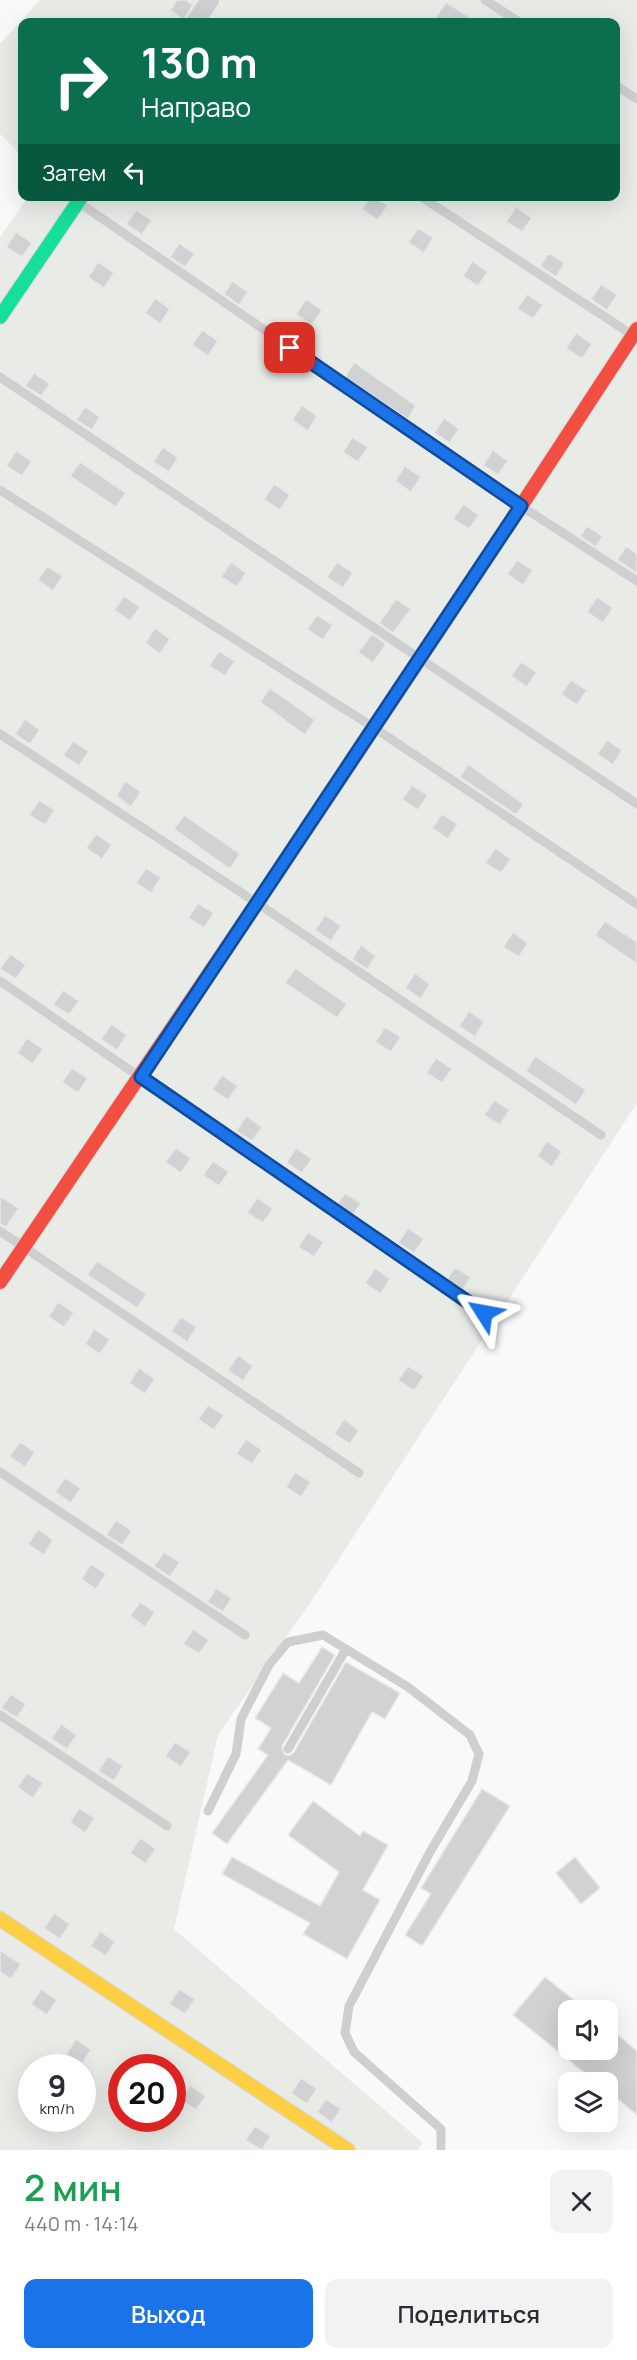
<!DOCTYPE html>
<html lang="ru">
<meta charset="utf-8">
<style>
:root{--surface:#fff;--page:#f2f2f3;--text:#2b2b33;--muted:#7c7c81;--accent:#1a73e8}
body{margin:0;font-family:Manrope,sans-serif;background:var(--page);color:var(--text);height:100vh;display:flex;flex-direction:column;font-size:22px;white-space:nowrap}
*{box-sizing:border-box;margin:0}
p{font-size:20px;color:var(--muted)}
.icon{flex:none;width:33px;height:33px;fill:none;stroke:currentColor;stroke-width:2;stroke-linecap:round;stroke-linejoin:round}
.map{position:relative;height:2150px;overflow:hidden}
.details{display:flex;flex-direction:column;background:var(--surface);flex:1}
.details>*{flex:none}
.top-card{position:absolute;left:18px;top:18px;width:602px;height:183px;border-radius:12px;box-shadow:0 6px 24px #0002;background:#0b6e4f;color:#fff;overflow:hidden}
.tools{position:absolute;left:558px;top:2000px;display:grid;gap:12px}
.tools a{display:grid;place-items:center;width:60px;height:60px;border-radius:12px;background:var(--surface);box-shadow:0 6px 24px #0002;font-size:30px}
.speed{position:absolute;left:18px;top:2054px;display:flex;gap:12px;font-size:30px;font-weight:700;text-align:center}
.speed>*{display:grid;place-content:center;width:78px;height:78px;border-radius:50%;background:var(--surface);box-shadow:0 6px 24px #0002;line-height:1}
.speed small{font-size:15px;font-weight:400}
.speed .limit{border:9px solid #d22;background:#fff;color:#111}
.pin{position:absolute;display:grid;place-items:center;width:51px;height:51px;color:#fff;margin:-26px;border-radius:12px;box-shadow:0 3px 9px #0006}
.me{position:absolute;width:66px;margin:-33px;rotate:304deg;stroke-linejoin:round;filter:drop-shadow(0 0 4px #0008)}
.turn{display:flex;align-items:center;gap:21px;height:126px;padding:0 24px;font-size:27px}
.turn .icon{width:78px;height:78px;stroke-width:2.5}
.turn b{display:block;font-size:42px;line-height:51px}
.then{display:flex;align-items:center;height:57px;padding:0 24px;background:#0003;gap:12px;font-size:22px}
.round{display:grid;place-items:center;flex:none;width:63px;height:63px;border-radius:12px;background:var(--page)}
.summary{display:flex;align-items:center;justify-content:space-between;height:102px;padding:0 24px}
h1{font-size:36px;font-weight:600;line-height:45px;color:#1e9e55}
.cta{display:flex;gap:12px;margin-top:auto;padding:12px 24px}
.cta a{flex:1;height:69px;border-radius:12px;background:var(--accent);color:#fff;font-size:24px;font-weight:600;line-height:69px;text-align:center}
.cta a+a{background:var(--page);color:var(--text)}
.map>svg:first-child{display:block}
.green{fill:#e8ebe6;fill-rule:evenodd}
.building{fill:#d0d2d3;stroke:#e8e8e8;stroke-width:1.5}
.lines{fill:none;stroke-linecap:round;stroke-linejoin:round}
.fast-casing{stroke:#d5d6d7;stroke-width:16}
.slow-casing{stroke:#d5d6d7;stroke-width:16}
.jam-casing{stroke:#d5d6d7;stroke-width:16}
.lane{stroke:#cecfd0;stroke-width:9}
.street{stroke:#cecfd0;stroke-width:18}
.fast{stroke:#16e098;stroke-width:14}
.slow{stroke:#ffcf43;stroke-width:14}
.jam{stroke:#f24e42;stroke-width:14}
.route-casing{stroke:#114b97;stroke-width:15}
.route{stroke:#1a73e8;stroke-width:10}
</style>
<div class="map">
<svg width="637" height="2150" viewBox="0 0 637 2150">
<rect width="100%" height="100%" fill="#f9f9f9"/>
<path class="green" d="M40,0H637V1103L312,1600L218,1735L174,1929L423,2143L418,2150H0V237L28,197L615,196V22H22V156L0,134V44ZM32,2067H82V2118H32ZM122,2067H172V2118H122Z"/>
<g class="building">
<path d="M177,0H186L193,5L184,20L170,10Z"/>
<path d="M446,2L477,22H433Z"/>
<path d="M371,196L388,205L378,220L362,209Z"/>
<path d="M516,207L532,218L522,232L506,222Z"/>
<path d="M136,210L152,220L142,235L126,224Z"/>
<path d="M418,228L433,238L424,253L408,242Z"/>
<path d="M16,232L32,243L22,257L6,247Z"/>
<path d="M179,243L195,254L185,267L170,257Z"/>
<path d="M549,253L565,263L556,277L540,266Z"/>
<path d="M472,261L488,272L478,286L463,276Z"/>
<path d="M98,262L114,273L104,288L88,277Z"/>
<path d="M232,281L248,292L239,305L224,294Z"/>
<path d="M601,284L617,295L607,310L591,299Z"/>
<path d="M527,294L543,305L533,319L517,309Z"/>
<path d="M155,298L170,309L160,324L145,313Z"/>
<path d="M306,299L322,310L312,325L296,314Z"/>
<path d="M202,330L218,341L208,356L192,345Z"/>
<path d="M576,333L592,344L582,359L566,348Z"/>
<path d="M354,362L416,406L408,419L345,377Z"/>
<path d="M34,373L50,384L41,396L25,386Z"/>
<path d="M302,405L317,416L308,431L292,420Z"/>
<path d="M85,407L100,417L92,430L76,420Z"/>
<path d="M444,418L459,429L450,443L434,433Z"/>
<path d="M352,437L368,447L358,462L343,452Z"/>
<path d="M163,447L178,458L169,472L153,462Z"/>
<path d="M493,450L508,461L498,475L483,465Z"/>
<path d="M16,451L32,461L22,476L6,466Z"/>
<path d="M80,462L126,493L116,507L70,476Z"/>
<path d="M405,466L421,477L411,492L395,481Z"/>
<path d="M274,484L290,495L280,510L264,499Z"/>
<path d="M463,504L479,515L469,529L453,519Z"/>
<path d="M587,526L603,536L596,547L580,536Z"/>
<path d="M626,546L637,554V573L617,560Z"/>
<path d="M517,560L533,570L523,585L507,574Z"/>
<path d="M231,562L246,573L237,587L221,577Z"/>
<path d="M337,562L353,573L343,588L327,577Z"/>
<path d="M47,566L63,576L53,591L38,580Z"/>
<path d="M124,596L140,607L130,621L114,610Z"/>
<path d="M597,597L613,608L603,623L587,612Z"/>
<path d="M396,599L411,609L393,633L379,623Z"/>
<path d="M317,615L333,625L323,640L307,629Z"/>
<path d="M155,628L170,639L160,654L145,643Z"/>
<path d="M372,634L386,644L373,663L358,652Z"/>
<path d="M219,651L235,661L225,676L209,666Z"/>
<path d="M521,662L537,672L527,687L511,676Z"/>
<path d="M571,680L587,690L577,705L561,694Z"/>
<path d="M270,688L315,720L305,735L260,702Z"/>
<path d="M25,719L40,730L30,744L15,734Z"/>
<path d="M607,740L622,750L613,765L597,754Z"/>
<path d="M73,741L89,751L79,766L63,755Z"/>
<path d="M468,764L524,804L516,815L460,777Z"/>
<path d="M125,781L141,792L131,807L116,796Z"/>
<path d="M412,785L428,795L418,810L402,799Z"/>
<path d="M39,800L55,810L45,825L29,815Z"/>
<path d="M442,814L458,824L448,839L432,828Z"/>
<path d="M184,815L240,854L230,869L174,829Z"/>
<path d="M96,834L112,845L102,859L86,848Z"/>
<path d="M495,848L511,859L501,873L485,863Z"/>
<path d="M146,868L161,878L151,893L136,883Z"/>
<path d="M198,903L214,913L204,928L188,918Z"/>
<path d="M325,915L341,926L331,941L315,930Z"/>
<path d="M605,921L637,942V964L595,935Z"/>
<path d="M513,932L528,943L519,957L503,947Z"/>
<path d="M361,945L376,956L367,969L352,959Z"/>
<path d="M10,954L26,965L16,979L0,969Z"/>
<path d="M295,968L347,1004L337,1018L285,983Z"/>
<path d="M415,973L430,984L421,999L405,988Z"/>
<path d="M63,990L79,1001L69,1015L53,1005Z"/>
<path d="M469,1011L484,1022L475,1037L459,1026Z"/>
<path d="M111,1024L127,1035L117,1050L101,1039Z"/>
<path d="M385,1027L401,1037L391,1052L375,1042Z"/>
<path d="M27,1038L43,1049L33,1064L17,1053Z"/>
<path d="M535,1056L586,1090L576,1105L526,1071Z"/>
<path d="M436,1058L452,1069L442,1083L426,1073Z"/>
<path d="M72,1068L88,1078L78,1093L62,1082Z"/>
<path d="M222,1075L238,1086L228,1100L212,1090Z"/>
<path d="M494,1100L510,1110L500,1125L484,1115Z"/>
<path d="M246,1116L262,1127L252,1141L236,1131Z"/>
<path d="M547,1141L562,1152L552,1167L537,1156Z"/>
<path d="M176,1148L191,1158L181,1173L165,1162Z"/>
<path d="M296,1148L312,1159L302,1173L286,1163Z"/>
<path d="M213,1161L229,1172L219,1186L203,1175Z"/>
<path d="M345,1193L361,1203L353,1215L337,1204Z"/>
<path d="M0,1196L19,1208L6,1227L0,1224Z"/>
<path d="M257,1198L273,1209L263,1223L247,1213Z"/>
<path d="M408,1228L424,1239L414,1253L398,1243Z"/>
<path d="M308,1232L324,1242L314,1257L298,1247Z"/>
<path d="M97,1261L147,1294L137,1308L87,1275Z"/>
<path d="M455,1267L471,1277L463,1290L447,1279Z"/>
<path d="M375,1268L390,1279L381,1294L365,1283Z"/>
<path d="M58,1302L74,1313L64,1327L48,1317Z"/>
<path d="M181,1317L197,1327L187,1342L171,1331Z"/>
<path d="M94,1329L110,1339L100,1354L85,1344Z"/>
<path d="M238,1355L253,1366L243,1381L228,1370Z"/>
<path d="M408,1366L424,1376L414,1391L398,1380Z"/>
<path d="M139,1368L155,1379L145,1394L129,1383Z"/>
<path d="M208,1405L224,1415L214,1430L198,1419Z"/>
<path d="M344,1419L359,1430L350,1444L334,1434Z"/>
<path d="M246,1439L262,1450L252,1464L236,1454Z"/>
<path d="M20,1442L35,1452L25,1467L9,1456Z"/>
<path d="M295,1472L311,1482L301,1497L286,1487Z"/>
<path d="M65,1478L81,1488L71,1503L55,1492Z"/>
<path d="M116,1520L132,1531L122,1545L106,1535Z"/>
<path d="M38,1529L53,1540L44,1555L28,1544Z"/>
<path d="M164,1552L180,1562L170,1577L154,1566Z"/>
<path d="M91,1564L106,1574L96,1589L81,1579Z"/>
<path d="M216,1588L232,1598L223,1612L207,1602Z"/>
<path d="M140,1602L155,1612L145,1627L130,1616Z"/>
<path d="M193,1629L209,1640L199,1654L183,1644Z"/>
<path d="M322,1647L335,1655L282,1746L284,1754L289,1756L294,1752L346,1662L400,1693L385,1719L372,1712L331,1785L288,1760L227,1844L212,1833L268,1755L258,1749L271,1728L255,1718L283,1673L299,1683Z"/>
<path d="M11,1694L26,1704L17,1718L1,1708Z"/>
<path d="M61,1724L77,1735L67,1749L51,1739Z"/>
<path d="M175,1742L191,1752L181,1767L165,1756Z"/>
<path d="M108,1756L123,1766L114,1781L98,1771Z"/>
<path d="M27,1773L43,1783L33,1798L17,1787Z"/>
<path d="M482,1789L510,1806L422,1946L405,1935L431,1894L421,1888Z"/>
<path d="M313,1801L360,1836L363,1831L388,1845L363,1890L380,1900L347,1959L303,1934L310,1923L222,1874L232,1857L320,1906L339,1872L288,1835Z"/>
<path d="M79,1808L95,1818L85,1833L70,1822Z"/>
<path d="M140,1838L156,1849L146,1864L130,1853Z"/>
<path d="M575,1857L600,1888L581,1904L556,1873Z"/>
<path d="M54,1913L70,1924L60,1939L44,1928Z"/>
<path d="M100,1931L115,1942L106,1956L90,1946Z"/>
<path d="M0,1950L21,1964L11,1979L0,1972Z"/>
<path d="M545,1977L586,2010H568V2049H608V2027L637,2051V2115L608,2091V2082H596L513,2015Z"/>
<path d="M41,1989L57,2000L47,2015L31,2004Z"/>
<path d="M179,1989L195,1999L185,2014L169,2004Z"/>
<path d="M76,2039L91,2050L82,2064L66,2054Z"/>
<path d="M301,2078L317,2089L307,2104L291,2093Z"/>
<path d="M190,2085L206,2096L196,2110L180,2100Z"/>
<path d="M326,2099L341,2109L332,2123L317,2112Z"/>
<path d="M255,2126L271,2136L262,2150L245,2140Z"/>
</g>
<g class="lines">
<defs>
<g id="fast">
<path d="M0,317L82,196"/>
<path d="M261,897L506,529"/>
</g>
<path id="slow" d="M0,1919L348,2150"/>
<g id="jam">
<path d="M506,529L637,329"/>
<path d="M0,1282L261,897"/>
</g>
</defs>
<use href="#fast" class="fast-casing"/>
<use href="#slow" class="slow-casing"/>
<use href="#jam" class="jam-casing"/>
<g class="lane">
<path d="M485,0L519,22"/>
<path d="M615,85L637,99"/>
<path d="M420,196L631,334"/>
<path d="M78,202L521,506L637,581"/>
<path d="M0,377L637,804"/>
<path d="M0,490L373,727L637,904"/>
<path d="M0,734L257,903L601,1135"/>
<path d="M0,981L484,1313"/>
<path d="M0,1231L359,1473"/>
<path d="M0,1472L245,1635"/>
<path d="M0,1715L167,1826"/>
<path d="M288,1749L346,1649"/>
<path d="M208,1811L236,1754L241,1719L269,1665L288,1642L323,1635L408,1687L470,1735L479,1754L472,1781L430,1852L349,2006L345,2033L354,2052L441,2129V2150"/>
</g>
<path class="street" d="M195,22L210,0"/>
<use href="#fast" class="fast"/>
<use href="#slow" class="slow"/>
<use href="#jam" class="jam"/>
</g>
<g class="lines">
<defs>
<path id="route" d="M290,348L521,506L141,1077L484,1313"/>
</defs>
<use href="#route" class="route-casing"/>
<use href="#route" class="route"/>
</g>
</svg>
<div class="tools">
<a><svg class="icon" aria-label="sound" viewBox="0 0 24 24"><path d="M4 9h4l5-4v14l-5-4H4zM17 9q2 3 0 6"/></svg></a>
<a><svg class="icon" aria-label="layers" viewBox="0 0 24 24"><path d="M12 4l9 5-9 5-9-5zM3 14l9 5 9-5"/></svg></a>
</div>
<div class="speed"><div>9<small>km/h</small></div><div class="limit">20</div></div>
<div class="pin" style="left:290px;top:348px;background:#d93025"><svg class="icon" aria-label="arrive" viewBox="0 0 24 24"><path d="M6 21V4h12l-3 4 3 4H6"/></svg></div>
<svg class="me" style="left:484px;top:1313px" viewBox="-20 -20 40 40"><path d="M0-17L14 15 0 8-14 15z" fill="#1a73e8" stroke="#fff" stroke-width="4"/></svg>
<div class="top-card">
<div class="turn"><svg class="icon" aria-label="right" viewBox="0 0 24 24"><path d="M7 20v-9h11M14 6l5 5-5 5"/></svg><div><b>130 m</b>Направо</div></div>
<div class="then">Затем<svg class="icon" aria-label="left" viewBox="0 0 24 24"><path d="M17 20v-9H6M10 6l-5 5 5 5"/></svg></div>
</div>
</div>
<section class="details">
<div class="summary"><div><h1>2 мин</h1><p>440 m · 14:14</p></div><a class="round"><svg class="icon" aria-label="close" viewBox="0 0 24 24"><path d="M6 6l12 12M18 6L6 18"/></svg></a></div>
<div class="cta"><a>Выход</a><a>Поделиться</a></div>
</section>
